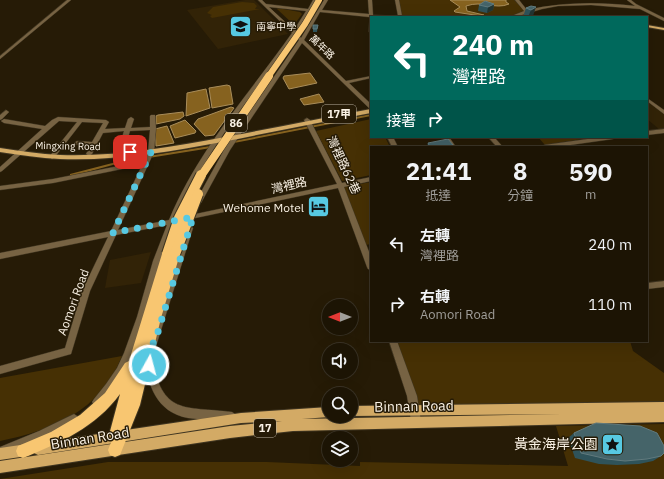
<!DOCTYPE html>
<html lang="zh-TW">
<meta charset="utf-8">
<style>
:root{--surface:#1c1404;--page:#292113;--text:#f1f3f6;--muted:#a09e9a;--line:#3a3326}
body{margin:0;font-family:"IBM Plex Sans","Noto Sans TC",sans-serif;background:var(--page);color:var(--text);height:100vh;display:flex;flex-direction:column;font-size:15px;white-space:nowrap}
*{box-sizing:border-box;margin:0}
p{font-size:13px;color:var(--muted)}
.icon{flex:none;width:22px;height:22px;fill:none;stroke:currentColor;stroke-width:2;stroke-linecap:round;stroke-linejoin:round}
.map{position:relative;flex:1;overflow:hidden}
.panel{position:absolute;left:370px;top:146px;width:278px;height:196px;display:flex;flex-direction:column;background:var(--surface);border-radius:0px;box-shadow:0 4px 16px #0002,0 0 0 1px var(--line)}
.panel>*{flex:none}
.top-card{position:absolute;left:370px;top:16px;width:278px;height:122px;border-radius:0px;box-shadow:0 4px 16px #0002,0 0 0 1px var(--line);background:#00695c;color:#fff;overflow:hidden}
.needle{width:26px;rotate:270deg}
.fabs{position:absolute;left:322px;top:299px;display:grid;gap:8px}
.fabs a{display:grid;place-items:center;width:36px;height:36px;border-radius:50%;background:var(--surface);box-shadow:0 4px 16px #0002,0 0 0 1px var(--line);font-size:20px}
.pin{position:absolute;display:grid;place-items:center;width:34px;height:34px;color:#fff;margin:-17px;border-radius:8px;box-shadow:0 2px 6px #0006}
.me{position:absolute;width:44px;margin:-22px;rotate:7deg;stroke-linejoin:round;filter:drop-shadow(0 0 3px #0008)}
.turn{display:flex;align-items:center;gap:14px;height:84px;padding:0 16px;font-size:18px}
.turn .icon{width:52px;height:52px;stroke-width:2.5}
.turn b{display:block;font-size:28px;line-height:34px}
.then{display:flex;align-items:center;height:38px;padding:0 16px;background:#0003;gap:8px;font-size:15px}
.eta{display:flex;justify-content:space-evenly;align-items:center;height:68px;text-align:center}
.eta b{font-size:24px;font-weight:700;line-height:28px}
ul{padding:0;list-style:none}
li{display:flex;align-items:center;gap:12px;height:60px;padding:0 16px}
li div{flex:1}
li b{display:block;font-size:15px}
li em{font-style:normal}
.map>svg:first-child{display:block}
.built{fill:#322307}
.green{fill:#463004}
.water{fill:#86621f;stroke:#a98d5a}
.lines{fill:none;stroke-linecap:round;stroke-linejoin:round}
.canal{fill:#86621f;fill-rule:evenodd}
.minor-casing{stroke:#3f3521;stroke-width:1}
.major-casing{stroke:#3f3521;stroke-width:2}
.highway-casing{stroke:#3f3521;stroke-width:2}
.minor{fill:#776343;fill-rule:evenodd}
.major{fill:#d3aa65;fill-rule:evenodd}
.highway{fill:#f8c671;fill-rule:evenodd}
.highway-bridge-far2-casing{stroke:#3f3521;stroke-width:7;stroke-linecap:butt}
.highway-bridge-far1-casing{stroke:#3f3521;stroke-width:8;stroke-linecap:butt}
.highway-bridge-casing{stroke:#3f3521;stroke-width:12;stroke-linecap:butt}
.highway-bridge-far2{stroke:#f8c671;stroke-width:6}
.highway-bridge-far1{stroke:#f8c671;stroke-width:8}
.highway-bridge{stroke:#f8c671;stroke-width:10}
.wall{fill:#2f535a}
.shaded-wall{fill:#223532}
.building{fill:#456469;stroke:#617a7d}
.route{stroke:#57c9e2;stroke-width:7;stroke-dasharray:0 12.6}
.labels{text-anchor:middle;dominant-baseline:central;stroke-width:3;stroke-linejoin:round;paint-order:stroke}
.far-poi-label{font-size:10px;fill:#faf2e5;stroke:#261b06;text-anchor:start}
.far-street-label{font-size:10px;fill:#faf2e5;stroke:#261b06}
.shield{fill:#261b06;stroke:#bab2a2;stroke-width:1}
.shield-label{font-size:11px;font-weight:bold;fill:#faf2e5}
.street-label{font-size:12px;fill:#faf2e5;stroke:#261b06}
.poi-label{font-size:12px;fill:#faf2e5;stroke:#261b06;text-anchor:end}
.near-street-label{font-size:14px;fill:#faf2e5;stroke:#261b06}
.near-poi-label{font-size:14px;fill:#faf2e5;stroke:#261b06;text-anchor:end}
</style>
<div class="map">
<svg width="664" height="479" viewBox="0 0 664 479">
<rect width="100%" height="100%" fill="#261b06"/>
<g class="built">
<path d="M245,0H254L288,34L218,49L187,10Z"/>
<path d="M647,101L664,114V128L659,129L647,119Z"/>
<path d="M151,252L141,283L105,288L110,260Z"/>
</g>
<g class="green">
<path d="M397,0H517L525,10L511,17L400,16Z"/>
<path d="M242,2L254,3L257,6L255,9H260L212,18L210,16L212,15L207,13L213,7Z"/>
<path d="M278,8L300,12L302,14L294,25L277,9Z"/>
<path d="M371,119V137H385L390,147H371V175L342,181L316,131Z"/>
<path d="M538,137H595L545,145Z"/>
<path d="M371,182V244L365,245L344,187Z"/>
<path d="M419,341H630L633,351L664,373V402L418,406L396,343Z"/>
<path d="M122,356C100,411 54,430 0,441V378Z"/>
<path d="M664,424V479H0L108,462H267L360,466V462L568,466L556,426Z"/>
</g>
<g class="water">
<path d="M450,0H506V2L509,4C495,10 483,0 466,6L467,11L484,15L481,16L455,12L454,11L460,7Z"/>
<path d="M310,73L317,83L289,89L283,78L284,76Z"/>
<path d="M227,85L230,86L233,104L212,108L209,88Z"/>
<path d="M206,89L210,108L186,116L187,93Z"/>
<path d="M319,94L324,102L304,105L300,99Z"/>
<path d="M231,107L234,108L214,135L205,136L194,124L198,119Z"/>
<path d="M183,112L184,116L180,119L156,124V116L158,115Z"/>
<path d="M185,120L196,131L195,133L175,138L170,126Z"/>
<path d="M167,126L174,143L156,146L155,129Z"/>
</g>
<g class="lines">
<g class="canal">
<path d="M371,114V116L234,143L232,142L234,141Z"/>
<path d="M210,146L212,147L211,148L124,162L72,176L70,175V174L124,160Z"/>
</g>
<defs>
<g id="minor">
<path d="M67,0H71L0,59V56Z"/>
<path d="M258,0H262L266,4L308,9L313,0H317L296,32L301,38L324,0H328L322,10L369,14L368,0H372L373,15L398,16L395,0H399L402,16H464L466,17H371V18L369,17L320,12L304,40L346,81L371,76V78L349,83L371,104V109L369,108L302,43L230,150L201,203H197L196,201L224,150L299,40L294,35C254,94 207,148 178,214L176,219L177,221C171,227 169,237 166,245C158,268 152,292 145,316C139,340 130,363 117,384C112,391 105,403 97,407L94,405L92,402L94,399L106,384L117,368L124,353L137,317L153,261L167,225L116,235L90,291L71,354L0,374V366L65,348L82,291L108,237L0,259V253L111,231L142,165L53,183L0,190V186L53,179L144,161L148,152L150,130L130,131L126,144L123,146L120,144L124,131L103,133L92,154L89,156L86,154L91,145H77L74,143L77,141L92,142L103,123L82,122L54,158L52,159L49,157L77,122L59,121L2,171L0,172V167L42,129L4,123L1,121L4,119L45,126L52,120L58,117L106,120L109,122L105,129L125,128L128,119L131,117L134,119L131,128L150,127V116L151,115H155L156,128L154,152L118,230L169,220C198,150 249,94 292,33ZM269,7L306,11L294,30Z"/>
<path d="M515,0H519L527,10C563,2 598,2 635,6L627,0H631L636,4L664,18V21L640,9L591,5L558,6L542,9L515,17H509L524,11Z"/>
<path d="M370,20H371V33L369,32Z"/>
<path d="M647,98L664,110V114L647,101Z"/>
<path d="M6,110L9,112L2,119L0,120V115Z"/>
<path d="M307,118L310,120L342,183L371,177V181L344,187L371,257V270L368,269L367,267L338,188L186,220L183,218L186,216L337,184L304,120Z"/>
<path d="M664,129V133L647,135V131Z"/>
<path d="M387,137H393L398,147H392Z"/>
<path d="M443,137H449L456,147H450Z"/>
<path d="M488,137H494L503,147H497Z"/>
<path d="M602,137H616L613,139L556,147H541L544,145Z"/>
<path d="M188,226H190L193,228L157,343L156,346L153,347L150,346L149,343Z"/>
<path d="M664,281V287L647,289V283Z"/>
<path d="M389,341H397L417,396L421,421L419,424L416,426L413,424L411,421L407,396Z"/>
<path d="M148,353L151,354L152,357C162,416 184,406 232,412L235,414L237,417L235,420L232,422C218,420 203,420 188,418C156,412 148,385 144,357L145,354Z"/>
<path d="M74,414L77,416L79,419L77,422L45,438L0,457V447L39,431Z"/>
</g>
<g id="major">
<path d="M647,25L664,28V30L647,27Z"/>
<path d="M371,109V113C321,122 272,132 222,142C169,152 115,161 60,159C40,158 20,155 0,152V148C20,151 40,154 60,155C116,157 171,147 225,137C274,128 322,118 371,109Z"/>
<path d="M664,402V422L293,431L230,438L0,473V461L230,426L282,421L241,423L38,455L34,453L33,450L31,454L27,456L0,460V448L27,444L31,446L32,449L34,445L38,443L241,413L329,407V416H332L329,417L302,419L563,414L351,416H350H351V406Z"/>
</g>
<path id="highway" d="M167,250L171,252L175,250L179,251L180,254L161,318L140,405L120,455L115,457L110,455L108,450L112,440L109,435L120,394C96,427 60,443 23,458L18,456L16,451L18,446L51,432L80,415L105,393L125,363L129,361L162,254L163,251Z"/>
</defs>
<use href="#minor" class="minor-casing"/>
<use href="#major" class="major-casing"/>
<use href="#highway" class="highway-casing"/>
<use href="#minor" class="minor"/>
<use href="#major" class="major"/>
<use href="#highway" class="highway"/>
<defs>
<path id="highway-bridge-far2" d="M268,77L305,24L319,0"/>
<path id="highway-bridge-far1" d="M201,176L269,76"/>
<g id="highway-bridge">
<path d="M167,254L179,218L201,175"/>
<path d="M175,254L198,194"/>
</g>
</defs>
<use href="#highway-bridge-far2" class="highway-bridge-far2-casing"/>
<use href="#highway-bridge-far1" class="highway-bridge-far1-casing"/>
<use href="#highway-bridge" class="highway-bridge-casing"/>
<use href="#highway-bridge-far2" class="highway-bridge-far2"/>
<use href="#highway-bridge-far1" class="highway-bridge-far1"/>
<use href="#highway-bridge" class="highway-bridge"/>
</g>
<g class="wall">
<path d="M494,4L493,10L487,13L478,11L479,5Z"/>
<path d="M531,6L533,16L531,17H523L526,8Z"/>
<path d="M318,25L317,32H313V29Z"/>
<path d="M428,143L453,147H427Z"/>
<path d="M574,433L661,456L653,461L639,464L617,465L599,464L575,458L568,438Z"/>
</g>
<g class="shaded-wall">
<path d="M494,4L493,10L487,13L488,7Z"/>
<path d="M536,7L533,16L528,17L531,10Z"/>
<path d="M453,145V147H443Z"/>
</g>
<g class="building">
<path d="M485,1L494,4L488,7L479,5Z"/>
<path d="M531,6L536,7L531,10L526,8Z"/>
<path d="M313,25H318L317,29H313Z"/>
<path d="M448,139L453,145L443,147H430L428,143Z"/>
<path d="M596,423L640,426L657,433L664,446V453L661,456L647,459L625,461L607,459L581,453L574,433Z"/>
</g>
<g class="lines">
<path class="route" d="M130,152L152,150L113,233L193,217L157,335L148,354L149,365"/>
</g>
<defs>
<symbol id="school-square" viewBox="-11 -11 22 22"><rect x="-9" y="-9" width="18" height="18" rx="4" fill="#57c9e2" stroke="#261b06"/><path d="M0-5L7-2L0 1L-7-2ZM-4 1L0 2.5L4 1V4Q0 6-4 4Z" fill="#111"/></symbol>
<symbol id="hotel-square" viewBox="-11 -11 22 22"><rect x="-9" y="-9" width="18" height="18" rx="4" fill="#57c9e2" stroke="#261b06"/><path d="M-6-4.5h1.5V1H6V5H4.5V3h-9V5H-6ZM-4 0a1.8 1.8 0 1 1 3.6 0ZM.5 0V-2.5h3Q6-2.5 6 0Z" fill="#111"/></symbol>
<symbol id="sight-square" viewBox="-11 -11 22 22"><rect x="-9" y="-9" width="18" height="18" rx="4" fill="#57c9e2" stroke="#261b06"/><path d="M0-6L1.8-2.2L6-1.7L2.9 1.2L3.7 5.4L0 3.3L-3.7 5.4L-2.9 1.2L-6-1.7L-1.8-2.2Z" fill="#111"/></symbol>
</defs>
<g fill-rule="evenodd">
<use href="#school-square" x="228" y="14" width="25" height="25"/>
<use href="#hotel-square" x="306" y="194" width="25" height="25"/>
<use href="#sight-square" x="600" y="432" width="25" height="25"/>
</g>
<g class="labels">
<g class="far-poi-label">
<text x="256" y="26">南寧中學</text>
</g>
<g class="far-street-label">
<text transform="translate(322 47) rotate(43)">萬年路</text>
<text transform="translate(68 146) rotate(1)">Mingxing Road</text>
</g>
<g class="shield">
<rect x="322" y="105" width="34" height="18" rx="3"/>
<rect x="225" y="114" width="22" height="18" rx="3"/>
<rect x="254" y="419" width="22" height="18" rx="3"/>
</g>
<g class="shield-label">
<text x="339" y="114">17甲</text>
<text x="236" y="123">86</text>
<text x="265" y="428">17</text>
</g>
<g class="street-label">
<text transform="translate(344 165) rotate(65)">灣裡路62巷</text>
<text transform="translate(289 185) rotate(-13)">灣裡路</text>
<text transform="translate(73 302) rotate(-70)">Aomori Road</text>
</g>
<g class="poi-label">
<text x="304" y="207">Wehome Motel</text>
</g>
<g class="near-street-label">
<text transform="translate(414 406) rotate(-1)">Binnan Road</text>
<text transform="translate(90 438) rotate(-9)">Binnan Road</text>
</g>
<g class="near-poi-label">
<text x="598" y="444">黃金海岸公園</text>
</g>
</g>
</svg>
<div class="fabs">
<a><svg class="needle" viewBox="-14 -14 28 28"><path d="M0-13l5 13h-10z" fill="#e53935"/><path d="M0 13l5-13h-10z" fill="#a09e9a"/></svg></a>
<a><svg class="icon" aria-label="sound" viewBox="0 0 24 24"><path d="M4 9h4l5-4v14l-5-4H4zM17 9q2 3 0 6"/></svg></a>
<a><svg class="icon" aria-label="search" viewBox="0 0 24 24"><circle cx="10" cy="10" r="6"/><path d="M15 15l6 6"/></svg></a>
<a><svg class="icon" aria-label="layers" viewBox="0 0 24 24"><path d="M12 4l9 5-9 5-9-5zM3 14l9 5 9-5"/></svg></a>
</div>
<div class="pin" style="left:130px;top:152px;background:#d93025"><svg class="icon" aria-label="arrive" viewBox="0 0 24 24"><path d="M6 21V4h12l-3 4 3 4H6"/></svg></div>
<svg class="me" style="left:149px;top:365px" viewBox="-20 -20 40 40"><circle r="17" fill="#57c9e2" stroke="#fff" stroke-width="3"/><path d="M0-11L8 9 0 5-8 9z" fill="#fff"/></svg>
<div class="top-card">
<div class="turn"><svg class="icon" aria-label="left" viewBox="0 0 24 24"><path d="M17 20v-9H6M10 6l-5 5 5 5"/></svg><div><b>240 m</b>灣裡路</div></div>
<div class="then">接著<svg class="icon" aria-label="right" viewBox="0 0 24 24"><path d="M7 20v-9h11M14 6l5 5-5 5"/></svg></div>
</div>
<section class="panel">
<div class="eta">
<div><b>21:41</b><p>抵達</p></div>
<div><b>8</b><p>分鐘</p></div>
<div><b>590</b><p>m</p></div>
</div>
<ul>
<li><svg class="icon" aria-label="left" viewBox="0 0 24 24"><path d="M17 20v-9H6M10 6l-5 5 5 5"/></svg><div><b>左轉</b><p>灣裡路</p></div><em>240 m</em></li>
<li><svg class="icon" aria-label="right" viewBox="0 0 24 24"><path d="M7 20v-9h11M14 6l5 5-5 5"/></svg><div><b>右轉</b><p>Aomori Road</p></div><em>110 m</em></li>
</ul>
</section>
</div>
